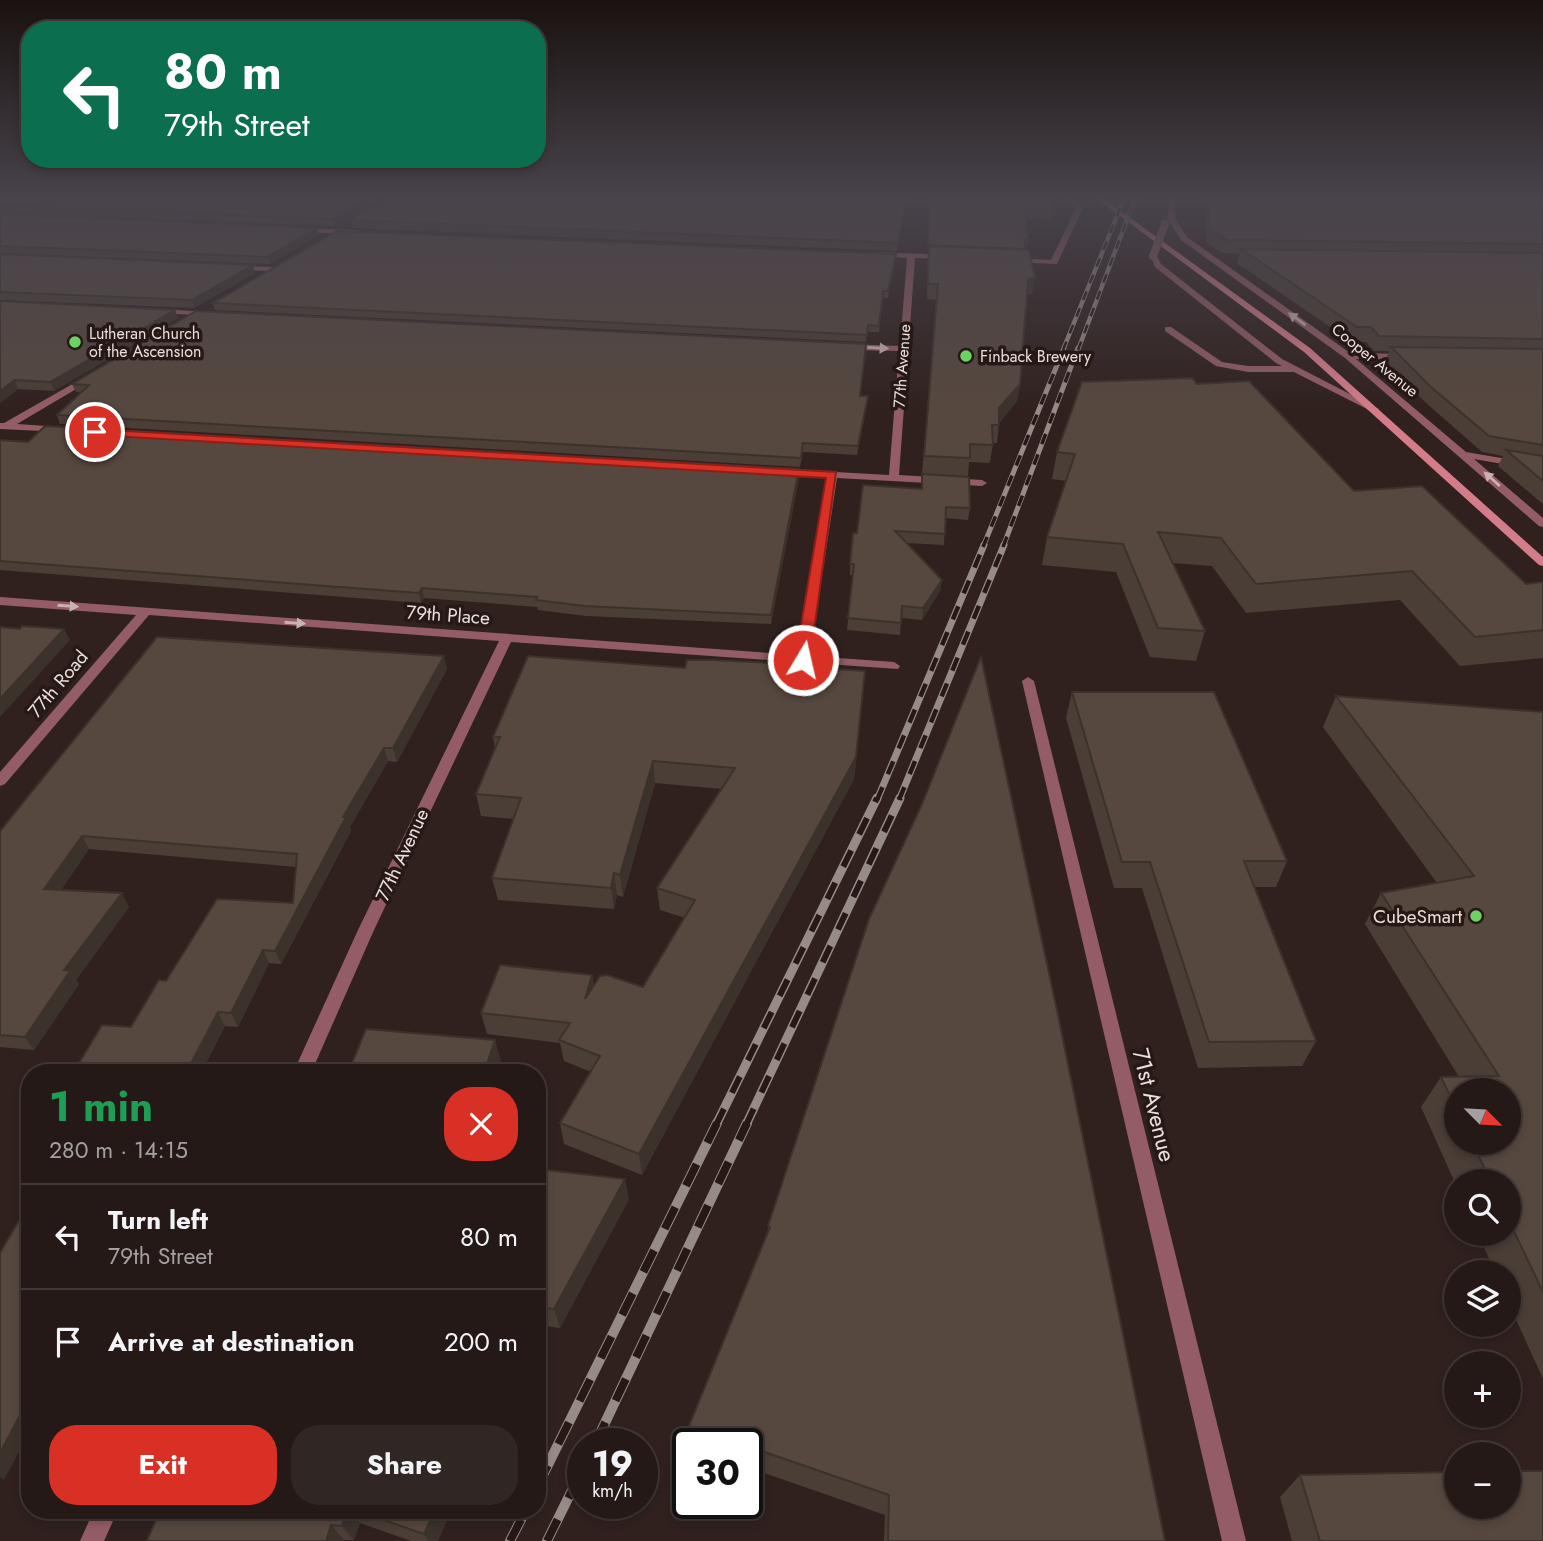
<!DOCTYPE html>
<meta charset="utf-8">
<style>
:root{--surface:#241916;--page:#302623;--text:#f1f3f6;--muted:#a3a0a1;--line:#413835;--accent:#d93025}
body{margin:0;font-family:Jost,sans-serif;background:var(--page);color:var(--text);height:100vh;display:flex;flex-direction:column;font-size:26px;white-space:nowrap}
*{box-sizing:border-box;margin:0}
p{font-size:23px;color:var(--muted)}
.icon{flex:none;width:38px;height:38px;fill:none;stroke:currentColor;stroke-width:2;stroke-linecap:round;stroke-linejoin:round}
.map{position:relative;flex:1;overflow:hidden}
.side{position:absolute;left:21px;top:1064px;width:525px;height:455px;display:flex;flex-direction:column;background:var(--surface);border-radius:28px;box-shadow:0 4px 10px #0003,0 0 0 2px var(--line)}
.side>*{flex:none}
.guide{position:absolute;left:21px;top:21px;width:525px;height:147px;border-radius:28px;box-shadow:0 4px 10px #0003,0 0 0 2px var(--line);background:#0b6e4f;color:#fff;overflow:hidden}
.needle{width:46px;rotate:114deg}
.tools{position:absolute;left:1444px;top:1078px;display:grid;gap:14px}
.tools a{display:grid;place-items:center;width:77px;height:77px;border-radius:50%;background:var(--surface);box-shadow:0 4px 10px #0003,0 0 0 2px var(--line);font-size:35px}
.speed{position:absolute;left:567px;top:1428px;display:flex;gap:14px;font-size:35px;font-weight:700;text-align:center}
.speed>*{display:grid;place-content:center;width:91px;height:91px;border-radius:50%;background:var(--surface);box-shadow:0 4px 10px #0003,0 0 0 2px var(--line);line-height:1}
.speed small{font-size:18px;font-weight:400}
.speed .limit{border:4px solid #111;border-radius:10px;background:#fff;color:#111}
.pin{position:absolute;display:grid;place-items:center;width:60px;height:60px;color:#fff;margin:-30px;border:4px solid #fff;border-radius:50%;box-shadow:0 2px 7px #0007}
.me{position:absolute;width:77px;margin:-38px;rotate:9deg;stroke-linejoin:round;filter:drop-shadow(0 0 5px #0008)}
.turn{display:flex;align-items:center;gap:24px;height:147px;padding:0 28px;font-size:32px}
.turn .icon{width:91px;height:91px;stroke-width:2.5}
.turn b{display:block;font-size:49px;line-height:60px}
.round{display:grid;place-items:center;flex:none;width:74px;height:74px;border-radius:28px;background:var(--page)}
.head{display:flex;align-items:center;justify-content:space-between;height:119px;padding:0 28px}
h1{font-size:42px;font-weight:700;line-height:52px;color:#1e9e55}
.button{display:flex;gap:14px;margin-top:auto;padding:14px 28px}
.button a{flex:1;height:80px;border-radius:28px;background:var(--accent);color:#fff;font-size:28px;font-weight:700;line-height:80px;text-align:center}
.button a+a{background:var(--page);color:var(--text)}
ul{padding:0;list-style:none}
li{display:flex;align-items:center;gap:21px;height:105px;padding:0 28px;border-top:2px solid var(--line)}
li div{flex:1}
li b{display:block;font-size:26px}
li em{font-style:normal}
.map>svg:first-child{display:block}
.lines{fill:none;stroke-linecap:round;stroke-linejoin:round}
.lane{fill:#945d65;fill-rule:evenodd}
.street{fill:#945d65;fill-rule:evenodd}
.secondary{fill:#d47c89;fill-rule:evenodd}
.rail-far4-casing{stroke:#978b88;stroke-width:4.5}
.rail-far3-casing{stroke:#978b88;stroke-width:5}
.rail-far2-casing{stroke:#978b88;stroke-width:7}
.rail-far1-casing{stroke:#978b88;stroke-width:9}
.rail-casing{stroke:#978b88;stroke-width:10}
.rail-far4{stroke:#261815;stroke-width:2.5;stroke-dasharray:9;stroke-linecap:butt}
.rail-far3{stroke:#261815;stroke-width:3.5;stroke-dasharray:11;stroke-linecap:butt}
.rail-far2{stroke:#261815;stroke-width:4.5;stroke-dasharray:14;stroke-linecap:butt}
.rail-far1{stroke:#261815;stroke-width:6;stroke-dasharray:18;stroke-linecap:butt}
.rail{stroke:#261815;stroke-width:8;stroke-dasharray:24;stroke-linecap:butt}
.street-bridge{stroke:#945d65;stroke-width:8}
.wall{fill:#4a3e36;fill-rule:evenodd}
.shaded-wall{fill:#3c322c}
.building{fill:#56483f;stroke:#3c322c;stroke-width:2}
.oneway{fill:#cbb2b2}
.route{fill:#d93025;stroke:#8d1f18;stroke-width:2}
.poi-dot{fill:#6cd362;stroke:#261815;stroke-width:2.5}
.labels{text-anchor:middle;dominant-baseline:central;stroke-width:7;stroke-linejoin:round;paint-order:stroke}
.far-poi-label{font-size:16px;fill:#e9dfdc;stroke:#261815;text-anchor:start}
.far-street-label{font-size:16px;fill:#e9dfdc;stroke:#261815}
.street-label{font-size:19px;fill:#e9dfdc;stroke:#261815}
.poi-label{font-size:19px;fill:#e9dfdc;stroke:#261815;text-anchor:end}
.near-street-label{font-size:23px;fill:#e9dfdc;stroke:#261815}
</style>
<div class="map">
<svg width="1543" height="1541" viewBox="0 0 1543 1541">
<rect width="100%" height="100%" fill="#30211e"/>
<g class="lines">
<g class="lane">
<path d="M236,266L273,267L277,269L273,271L233,270L232,268Z"/>
<path d="M1165,327H1171L1222,362L1248,366H1295L1299,369L1295,372H1248L1216,366L1165,331Z"/>
</g>
<g class="street">
<path d="M1062,196H1069L1083,208L1057,264L1009,262L1008,260L1012,258L1051,260L1076,208Z"/>
<path d="M1170,196H1176L1175,218L1187,237L1350,353L1408,354V358L1405,359H1356L1466,452L1543,465V471L1474,459L1543,518V527L1539,526L1345,358L1181,240L1167,218Z"/>
<path d="M299,228L355,230L359,232L355,234L296,232Z"/>
<path d="M879,252L946,255L950,257L946,259L915,258L899,475L982,480L987,483L982,486L837,478L810,656L894,662L900,666L898,669L511,642L374,930L311,1073H293L358,930L499,641L149,615L5,784L0,786V772L136,615L0,605V597L797,655L826,478L781,475L776,472L781,469L889,475L899,351L847,350L843,347L847,344L900,346L907,258L876,256L875,254Z"/>
<path d="M1150,254H1156L1161,264L1282,359L1379,409L1371,411L1276,363L1155,267Z"/>
<path d="M156,309L212,312L216,314L212,316L159,313H156Z"/>
<path d="M90,374L95,377L93,379L17,424L61,427L64,428V432L0,429V423H4Z"/>
<path d="M1028,677L1034,681L1246,1541H1222L1022,681Z"/>
<path d="M94,1510H118L104,1541H80Z"/>
</g>
<path class="secondary" d="M1093,196H1100L1310,348L1543,557V566L1539,565L1304,352Z"/>
<defs>
<g id="rail-far4">
<path d="M1063,350L1125,196"/>
<path d="M1078,350L1136,196"/>
</g>
<g id="rail-far3">
<path d="M983,547L1064,348"/>
<path d="M1003,547L1078,348"/>
</g>
<g id="rail-far2">
<path d="M877,800L984,545"/>
<path d="M899,800L1004,545"/>
</g>
<g id="rail-far1">
<path d="M716,1125L877,798"/>
<path d="M746,1125L900,798"/>
</g>
<g id="rail">
<path d="M595,1444L747,1123"/>
<path d="M537,1487L717,1123"/>
<path d="M510,1541L526,1510"/>
<path d="M547,1541L583,1468"/>
</g>
</defs>
<use href="#rail-far4" class="rail-far4-casing"/>
<use href="#rail-far3" class="rail-far3-casing"/>
<use href="#rail-far2" class="rail-far2-casing"/>
<use href="#rail-far1" class="rail-far1-casing"/>
<use href="#rail" class="rail-casing"/>
<use href="#rail-far4" class="rail-far4"/>
<use href="#rail-far3" class="rail-far3"/>
<use href="#rail-far2" class="rail-far2"/>
<use href="#rail-far1" class="rail-far1"/>
<use href="#rail" class="rail"/>
<path class="street-bridge" d="M1153,256L1165,224"/>
</g>
<g class="wall">
<path d="M0,196H387L334,226L0,213Z"/>
<path d="M392,196H908L897,251L353,228L351,220Z"/>
<path d="M909,196H1051L1054,213L1053,220L1026,217L1028,239L1027,247L1025,246L1026,250L1032,294L1027,295L1020,384L1017,401L999,423L997,443H993L990,463L969,462L968,477L922,474L936,300L927,299L929,198Z"/>
<path d="M1203,196H1543V504L1498,466L1503,456L1482,452L1425,402L1385,362L1389,351H1374L1366,342H1352L1237,263L1240,254L1223,253L1207,243Z"/>
<path d="M0,214L317,228L319,235L270,264L0,253Z"/>
<path d="M0,254L255,273L194,308L0,300Z"/>
<path d="M896,254L888,298H882L879,332H867L866,342L215,310L213,303Z"/>
<path d="M0,301L178,318L54,391L18,389L0,403Z"/>
<path d="M72,384L860,396L867,404L857,455L803,452L800,467L60,424L57,415L81,392H76Z"/>
<path d="M1197,384L1354,491L1526,584L1543,582V658L1460,666L1400,600L1246,613L1212,566L1173,563L1205,631L1196,661L1150,657L1116,572L1042,565L1047,537L1066,481L1052,479L1057,452Z"/>
<path d="M0,440L799,469V478L771,624L586,616L538,610L537,607L424,598L421,603L0,570Z"/>
<path d="M863,485L970,508L968,520L945,518L944,545L906,543L942,580L940,591L922,620L901,618L900,635L847,630L853,575H850V564L857,533Z"/>
<path d="M685,668L774,669L863,692L854,779L642,1175L564,1144L560,1123L591,1072L564,1061L560,1043L487,1034L481,1013L592,975L594,986L643,987L685,918L660,910L657,888L722,789L655,783L623,897L617,895L614,909L498,900L492,878L514,819L481,816L476,794L495,748L493,737Z"/>
<path d="M447,669L397,762L388,761L350,827L351,831L281,964L269,963L238,1027L225,1026L201,1073H73L131,1027L166,981L293,903L296,867L89,849L61,890L129,907L76,980L79,984L34,1050L0,1047V831Z"/>
<path d="M1072,692L1287,861L1276,887H1254L1316,1041L1302,1066L1198,1068L1142,888H1114L1066,718Z"/>
<path d="M1336,696L1543,712V1379L1508,1302V1272H1495L1478,1234H1508V1181H1456V1185L1421,1107L1441,1077H1459L1365,924L1381,893L1437,883L1323,727ZM1456,1090L1508,1143H1456Z"/>
<path d="M869,919L1165,1541H884L885,1515L747,1467V1444H691L689,1426L768,1233V1226Z"/>
<path d="M537,1169L629,1199L560,1328L537,1325Z"/>
<path d="M1300,1475L1543,1541H1292L1280,1497Z"/>
<path d="M160,1510H451L438,1541H411L360,1523L354,1540L147,1541Z"/>
</g>
<g class="shaded-wall">
<path d="M373,196H387L334,226L333,219Z"/>
<path d="M907,196H908L897,251L898,243Z"/>
<path d="M317,228L319,235L270,264L267,257Z"/>
<path d="M253,265L255,273L194,308L192,300Z"/>
<path d="M1035,278L1032,294L1026,295L1028,279Z"/>
<path d="M175,310L178,318L54,391L50,382Z"/>
<path d="M15,380L18,389L0,403V391Z"/>
<path d="M1020,384L1017,401L997,426L999,408Z"/>
<path d="M868,396L867,404L857,455L858,446Z"/>
<path d="M799,469V478L771,624V615Z"/>
<path d="M942,580L940,591L922,620L923,608Z"/>
<path d="M422,588L424,598L421,603L419,593Z"/>
<path d="M64,629L70,640L0,717V699Z"/>
<path d="M444,656L447,669L397,762L393,748Z"/>
<path d="M865,671L854,779L642,1175L639,1154Z"/>
<path d="M384,748L388,761L350,827L351,831L281,964L275,951L343,817Z"/>
<path d="M653,761L655,783L623,897L620,875Z"/>
<path d="M82,836L89,849L53,902L44,889Z"/>
<path d="M614,873L617,895L614,909L611,888Z"/>
<path d="M122,893L129,907L76,980L79,984L34,1050L25,1037L64,970Z"/>
<path d="M263,950L269,963L238,1027L231,1013Z"/>
<path d="M592,975L595,997L585,999Z"/>
<path d="M218,1012L225,1026L201,1073H186Z"/>
<path d="M495,1040L501,1061L497,1073H484Z"/>
<path d="M625,1179L629,1199L560,1328L554,1309Z"/>
<path d="M28,1400L30,1401V1431L4,1480L0,1477V1453Z"/>
<path d="M347,1510H350L360,1523L354,1540L342,1526Z"/>
<path d="M435,1510H451L438,1541H429L424,1534Z"/>
<path d="M331,1525L344,1540L343,1541H326Z"/>
</g>
<g class="building">
<path d="M0,196H373L333,219L0,206Z"/>
<path d="M392,196H907L898,243L351,220Z"/>
<path d="M929,196H1051L1054,213L1025,210L1028,239H1024L1026,249L928,245Z"/>
<path d="M1207,196H1543V244L1227,240L1210,229Z"/>
<path d="M0,214L317,228L267,257L0,246Z"/>
<path d="M337,231L896,254L888,291H883L879,326L868,325L867,335L213,303Z"/>
<path d="M929,246L1029,250L1035,278L1028,279L1020,384L999,408V425H992L993,445L970,444V458L924,456L938,284H928Z"/>
<path d="M1241,249L1543,253V339L1379,336L1371,327H1357Z"/>
<path d="M0,254L253,265L192,300L0,292Z"/>
<path d="M0,301L175,310L50,382L15,380L0,391Z"/>
<path d="M196,311L866,344L860,396H868L858,446L803,443L801,458L57,415L89,385L72,384Z"/>
<path d="M1391,347L1543,349V445L1489,436L1431,387Z"/>
<path d="M1192,378L1197,384L1249,381L1354,491L1422,486L1526,584L1543,582V630L1475,637L1412,571L1256,584L1221,538L1158,532L1205,631L1158,628L1123,544L1047,537L1075,454L1057,452L1082,382Z"/>
<path d="M45,426L799,469L771,615L585,606L536,600L537,597L422,588L419,593L0,561V440L28,442Z"/>
<path d="M1506,450L1543,456V481Z"/>
<path d="M922,474L969,477L970,508L946,507L945,534L895,531L942,580L923,608L902,606L901,623L848,618L854,564H850L853,533H857L863,485L922,489Z"/>
<path d="M22,626L64,629L0,699V627L20,629Z"/>
<path d="M157,637L444,656L393,748H384L343,817H346L275,951L263,950L231,1013L218,1012L186,1073H73L102,1025L131,1027L159,980L166,981L217,899L293,903L297,854L82,836L44,889L122,893L64,970L70,971L25,1037L0,1035V831Z"/>
<path d="M528,656L685,668L687,660H712L774,663L773,669L835,673L836,669L865,671L856,757L639,1154L560,1123L600,1056L559,1040L570,1023L481,1013L500,965L592,975L585,999L600,976L607,975L643,987L695,900L657,888L735,768L653,761L620,875L614,873L611,888L492,878L521,798L476,794L500,737H493Z"/>
<path d="M981,657L1058,1015L1165,1541H888L889,1495L747,1446V1444H741L689,1426L770,1227L768,1226L869,919L922,804Z"/>
<path d="M1072,692H1214L1287,861H1244L1316,1041L1209,1042L1150,862H1122Z"/>
<path d="M1336,696L1543,712V1292L1508,1219V1181H1491L1472,1143H1508V1090H1456V1108L1441,1077L1499,1076L1381,893L1474,876Z"/>
<path d="M366,1029L495,1040L484,1073H348Z"/>
<path d="M537,1169L625,1179L554,1309L537,1307Z"/>
<path d="M30,1202V1400H28L0,1453V1253Z"/>
<path d="M1508,1471H1543V1541H1320L1300,1475L1456,1472V1507H1508Z"/>
<path d="M160,1510H347L342,1526L331,1525L326,1541H147Z"/>
<path d="M355,1510H435L424,1534Z"/>
</g>
<defs><path id="oneway-solid" d="M-6-.8H1V-3.2L6.5 0L1 3.2V.8H-6Z" transform="scale(1.75)"/></defs>
<g class="oneway">
<use href="#oneway-solid" transform="translate(1297 319) rotate(-144)"/>
<use href="#oneway-solid" transform="translate(878 348) rotate(3)"/>
<use href="#oneway-solid" transform="translate(1492 479) rotate(-138)"/>
<use href="#oneway-solid" transform="translate(68 606) rotate(4)"/>
<use href="#oneway-solid" transform="translate(295 623) rotate(4)"/>
</g>
<linearGradient id="sky" x2="0" y2="1"><stop stop-color="#1a1210"/><stop offset="0.48" stop-color="#48434c"/><stop offset="1" stop-color="#48434c" stop-opacity="0"/></linearGradient>
<rect width="1543" height="411" fill="url(#sky)"/>
<path class="route" d="M91,429L836,472L810,660L803,664L795,660L826,478L95,435L89,432Z"/>
<g class="poi-dot">
<circle cx="75" cy="342" r="7"/>
<circle cx="966" cy="356" r="7"/>
<circle cx="1476" cy="916" r="7"/>
</g>
<g class="labels">
<g class="far-poi-label">
<text x="89" y="333">Lutheran Church<tspan x="89" dy="18">of the Ascension</tspan></text>
<text x="980" y="356">Finback Brewery</text>
</g>
<g class="far-street-label">
<text transform="translate(1375 360) rotate(39)">Cooper Avenue</text>
<text transform="translate(902 366) rotate(-86)">77th Avenue</text>
</g>
<g class="street-label">
<text transform="translate(448 615) rotate(4)">79th Place</text>
<text transform="translate(58 684) rotate(-50)">77th Road</text>
<text transform="translate(402 855) rotate(-65)">77th Avenue</text>
</g>
<g class="poi-label">
<text x="1462" y="916">CubeSmart</text>
</g>
<g class="near-street-label">
<text transform="translate(1154 1105) rotate(76)">71st Avenue</text>
</g>
</g>
</svg>
<div class="tools">
<a><svg class="needle" viewBox="-14 -14 28 28"><path d="M0-13l5 13h-10z" fill="#e53935"/><path d="M0 13l5-13h-10z" fill="#a3a0a1"/></svg></a>
<a><svg class="icon" aria-label="search" viewBox="0 0 24 24"><circle cx="10" cy="10" r="6"/><path d="M15 15l6 6"/></svg></a>
<a><svg class="icon" aria-label="layers" viewBox="0 0 24 24"><path d="M12 4l9 5-9 5-9-5zM3 14l9 5 9-5"/></svg></a>
<a>+</a>
<a>−</a>
</div>
<div class="speed"><div>19<small>km/h</small></div><div class="limit">30</div></div>
<div class="pin" style="left:95px;top:432px;background:#d93025"><svg class="icon" aria-label="arrive" viewBox="0 0 24 24"><path d="M6 21V4h12l-3 4 3 4H6"/></svg></div>
<svg class="me" style="left:803px;top:660px" viewBox="-20 -20 40 40"><circle r="17" fill="#d93025" stroke="#fff" stroke-width="3"/><path d="M0-11L8 9 0 5-8 9z" fill="#fff"/></svg>
<div class="guide">
<div class="turn"><svg class="icon" aria-label="left" viewBox="0 0 24 24"><path d="M17 20v-9H6M10 6l-5 5 5 5"/></svg><div><b>80 m</b>79th Street</div></div>
</div>
<section class="side">
<div class="head"><div><h1>1 min</h1><p>280 m · 14:15</p></div><a class="round" style="background:#d93025;color:#fff"><svg class="icon" aria-label="close" viewBox="0 0 24 24"><path d="M6 6l12 12M18 6L6 18"/></svg></a></div>
<ul>
<li><svg class="icon" aria-label="left" viewBox="0 0 24 24"><path d="M17 20v-9H6M10 6l-5 5 5 5"/></svg><div><b>Turn left</b><p>79th Street</p></div><em>80 m</em></li>
<li><svg class="icon" aria-label="arrive" viewBox="0 0 24 24"><path d="M6 21V4h12l-3 4 3 4H6"/></svg><div><b>Arrive at destination</b></div><em>200 m</em></li>
</ul>
<div class="button"><a>Exit</a><a>Share</a></div>
</section>
</div>
